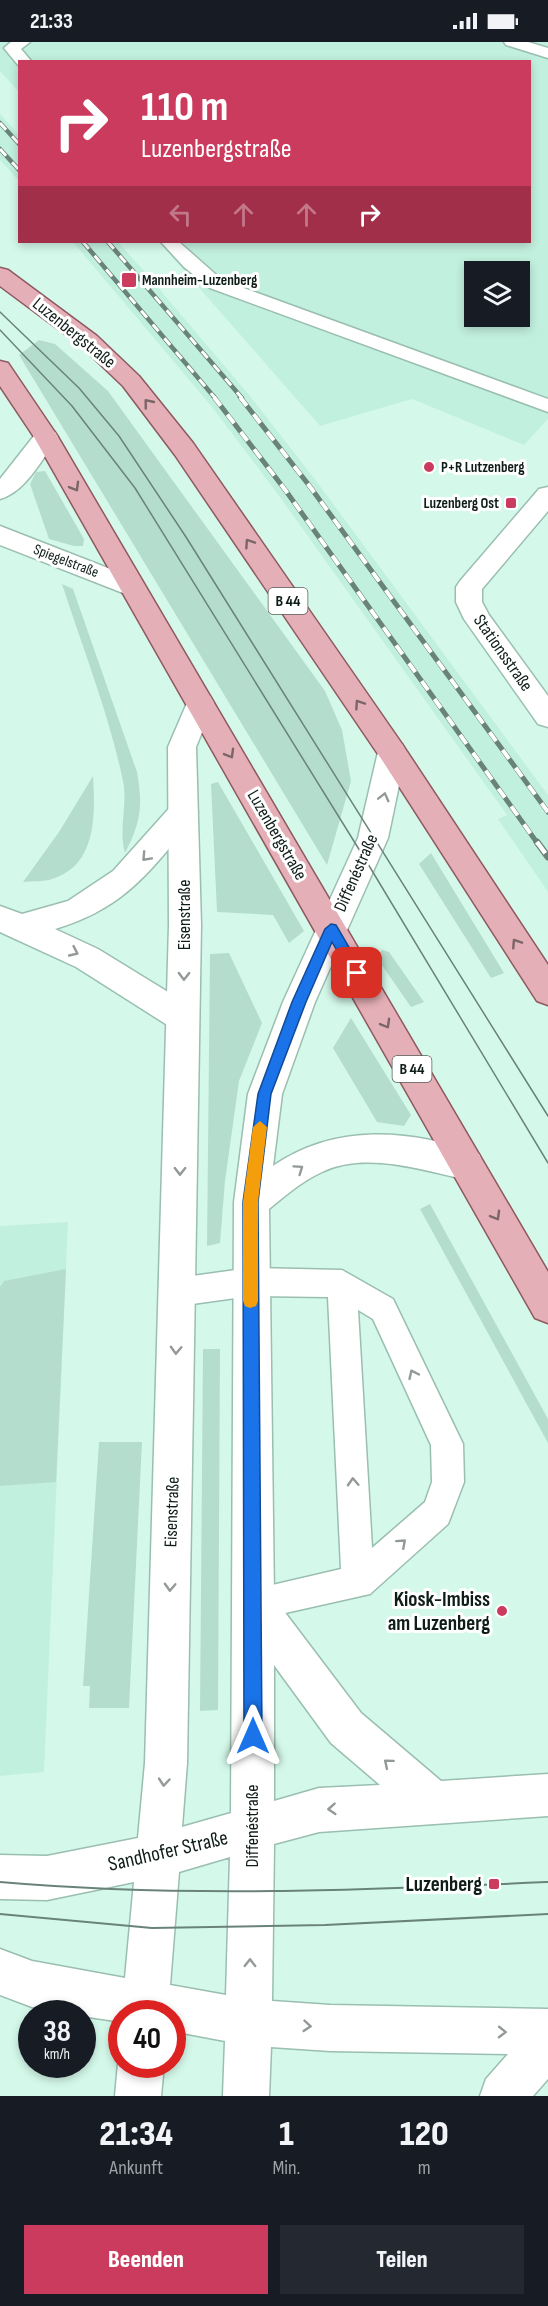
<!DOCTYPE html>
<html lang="de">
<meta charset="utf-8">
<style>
:root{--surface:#171b24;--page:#242831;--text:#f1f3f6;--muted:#9ea1a6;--accent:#cb3b5d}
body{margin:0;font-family:"Sofia Sans Condensed",sans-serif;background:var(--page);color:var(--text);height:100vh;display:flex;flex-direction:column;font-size:22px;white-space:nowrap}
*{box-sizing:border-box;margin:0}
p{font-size:20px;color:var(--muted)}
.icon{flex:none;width:33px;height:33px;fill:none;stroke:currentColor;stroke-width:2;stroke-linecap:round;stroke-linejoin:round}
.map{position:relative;height:2054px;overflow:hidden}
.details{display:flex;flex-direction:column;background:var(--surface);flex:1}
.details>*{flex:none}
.hud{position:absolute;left:18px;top:18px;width:513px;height:183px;border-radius:0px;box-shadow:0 3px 9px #0003;background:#cb3b5d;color:#fff;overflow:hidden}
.fabs{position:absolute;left:464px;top:219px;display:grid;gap:12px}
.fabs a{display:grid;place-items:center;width:66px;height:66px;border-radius:0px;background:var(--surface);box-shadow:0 3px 9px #0003;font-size:30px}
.speed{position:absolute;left:18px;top:1958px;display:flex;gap:12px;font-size:30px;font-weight:700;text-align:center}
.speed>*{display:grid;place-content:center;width:78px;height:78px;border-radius:50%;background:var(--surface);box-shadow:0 3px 9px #0003;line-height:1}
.speed small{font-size:15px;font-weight:400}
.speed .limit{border:9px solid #d22;background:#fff;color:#111}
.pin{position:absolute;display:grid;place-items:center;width:51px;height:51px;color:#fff;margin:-26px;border-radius:12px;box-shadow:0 3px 9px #0006}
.me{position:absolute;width:66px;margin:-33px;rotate:0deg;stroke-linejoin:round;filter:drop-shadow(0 0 4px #0008)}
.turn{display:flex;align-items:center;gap:21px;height:126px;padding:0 24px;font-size:27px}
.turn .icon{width:78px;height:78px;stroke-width:2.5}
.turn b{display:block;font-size:42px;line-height:51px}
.lanes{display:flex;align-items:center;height:57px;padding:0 24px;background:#0003;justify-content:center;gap:30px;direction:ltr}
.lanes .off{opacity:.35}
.eta{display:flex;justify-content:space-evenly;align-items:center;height:102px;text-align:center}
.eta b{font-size:36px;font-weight:800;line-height:42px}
.action{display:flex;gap:12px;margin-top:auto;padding:12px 24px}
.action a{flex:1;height:69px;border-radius:0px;background:var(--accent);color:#fff;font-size:24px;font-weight:800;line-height:69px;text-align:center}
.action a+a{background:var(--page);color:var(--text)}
.status{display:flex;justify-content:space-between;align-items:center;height:42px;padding:0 30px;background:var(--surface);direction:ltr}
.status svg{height:16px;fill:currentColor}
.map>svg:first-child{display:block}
.built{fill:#c2f0de;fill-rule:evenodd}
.green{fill:#b5ddce}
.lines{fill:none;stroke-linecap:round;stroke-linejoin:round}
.service-casing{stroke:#9abeb0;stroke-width:3}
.minor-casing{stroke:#9abeb0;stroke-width:3}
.tertiary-casing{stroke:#9abeb0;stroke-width:3}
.primary-casing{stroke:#8f5960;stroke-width:3}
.service{fill:#fff;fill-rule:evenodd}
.minor{fill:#fff;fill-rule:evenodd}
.tertiary{fill:#fff;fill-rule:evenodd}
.primary{fill:#e5afb7;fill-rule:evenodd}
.tram-far1{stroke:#6a837a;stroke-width:1.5}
.tram{stroke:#6a837a;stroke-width:2}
.rail-far2-casing{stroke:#6a837a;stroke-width:4.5}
.rail-far1-casing{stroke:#6a837a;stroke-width:5}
.rail-casing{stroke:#6a837a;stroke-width:7}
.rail-far2{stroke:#fff;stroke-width:3;stroke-dasharray:9;stroke-linecap:butt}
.rail-far1{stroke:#fff;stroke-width:4;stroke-dasharray:11;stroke-linecap:butt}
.rail{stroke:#fff;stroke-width:4.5;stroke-dasharray:14;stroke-linecap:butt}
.oneway{stroke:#7a6668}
.oneway2{stroke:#939997}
.route{fill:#1a73e8;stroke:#114b97;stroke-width:1.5}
.slow{fill:#f59e0b}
.poi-dot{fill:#cb3b5d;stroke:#fff;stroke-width:2}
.labels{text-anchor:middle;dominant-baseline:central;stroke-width:6;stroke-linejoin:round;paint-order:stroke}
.far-poi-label{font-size:15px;font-weight:bold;fill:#0f1d18;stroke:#fff;text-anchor:start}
.far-street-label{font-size:15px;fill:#0f1d18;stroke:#fff}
.shield{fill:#fff;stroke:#57615d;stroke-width:1.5}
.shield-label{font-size:16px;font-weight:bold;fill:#0f1d18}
.street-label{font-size:18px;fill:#0f1d18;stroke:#fff}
.near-poi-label{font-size:21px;font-weight:bold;fill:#0f1d18;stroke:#fff;text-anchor:end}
.near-street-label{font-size:21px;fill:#0f1d18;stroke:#fff}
</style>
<div class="status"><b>21:33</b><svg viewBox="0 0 49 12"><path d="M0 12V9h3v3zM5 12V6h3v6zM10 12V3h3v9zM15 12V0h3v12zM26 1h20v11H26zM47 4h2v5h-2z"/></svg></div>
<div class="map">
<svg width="548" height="2054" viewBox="0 0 548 2054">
<rect width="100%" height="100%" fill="#d4f9ea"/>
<g class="built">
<path d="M0,0H548V377L524,403L412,357L320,384L159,200H530V20H20L19,50L0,29ZM474,230H519V274H474Z"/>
<path d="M0,72L19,93V139L0,118Z"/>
<path d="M73,200H118L144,229L250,354L317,440L548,753V850L498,777L507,773L277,451L212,365Z"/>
<path d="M68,1180L44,1730L0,1734V1184Z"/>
</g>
<g class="green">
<path d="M39,298L55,302L108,349L325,649L342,688L351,739L327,823L19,313Z"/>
<path d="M45,429L84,497L83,504H74L49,497L30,442L36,430Z"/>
<path d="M62,542L73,547L137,730C143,764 141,780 125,811C118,787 128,763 123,739C109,672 83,607 62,542Z"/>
<path d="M93,734C95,769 98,821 55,836C46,840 33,839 23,840L59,790Z"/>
<path d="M218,740L304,889L289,901L273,873L217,870L211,742Z"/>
<path d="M431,811L504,931L491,936L419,822Z"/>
<path d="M382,908L389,910L424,960L411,965L377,916Z"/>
<path d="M229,911L262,981L239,1039L225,1139L220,1201L207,1204L210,912Z"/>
<path d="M351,976L411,1073L404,1084L377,1080L333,1006Z"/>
<path d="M430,1162L548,1377V1401L420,1167Z"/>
<path d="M66,1227L56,1440L0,1444V1245L4,1239Z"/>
<path d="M203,1307H220L218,1668L200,1669Z"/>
<path d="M99,1400H142L129,1666H89L90,1644H83Z"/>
</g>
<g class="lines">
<defs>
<g id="service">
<path d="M11,0H30L21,7L32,20H20L18,23L4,6Z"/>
<path d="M504,0H528L548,6V16L506,3Z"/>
<path d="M161,200H179L222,238L548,357V370L210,246L184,225Z"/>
<path d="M250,1226L342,1228L393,1257L463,1402L464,1440L448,1482L370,1552L254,1578L242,1574L238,1562L242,1550L341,1527L328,1255L250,1254L178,1264L168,1260L163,1250L168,1240L178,1236ZM358,1268L373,1277L431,1403L432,1440L425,1460L372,1506Z"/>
</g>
<g id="minor">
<path d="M46,387L55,390L58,395L55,400C40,420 25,450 0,457V437L37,390Z"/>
<path d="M548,445V469L482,547V560L489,573L548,654V685L538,682L464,577L456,560V545L460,539L539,447Z"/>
<path d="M0,484L141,539L145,545L141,551L132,554L123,551L0,503Z"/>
<path d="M183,759L193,762L198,770L193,778C148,831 125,866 55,887L98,907L194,966L199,976L194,986L183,990L172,986L76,925L0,890V864L22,872L68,859L113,829L173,762Z"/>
</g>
<g id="tertiary">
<path d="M200,651L210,654L214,661L196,705L201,883L187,1721L182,1785L231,1771L234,1160L248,1052L283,960L358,796L378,710L382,702L392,699L402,702L406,710L388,796L315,960L282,1052L273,1124C335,1081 411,1087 479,1112L484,1123L479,1134L467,1138C423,1128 365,1109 322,1130C302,1139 285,1154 269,1167L274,1556L361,1671L441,1739L548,1732V1774L319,1790L274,1802L272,1959L330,1963L548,1967V2037L533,2054H480L486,2037L508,2012L330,2009L271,2005L269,2054H223L225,1999L172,1989V1971H122V1980L82,1974V1971L32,1965L0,1953V1907L32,1919L125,1936L134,1840L47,1858L0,1857V1813L47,1814L138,1796L145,1721L169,883L168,705L190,654ZM274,1623L331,1701L380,1743L319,1746L274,1759ZM230,1815L226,1953L170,1943L179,1830Z"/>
<path d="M122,2013V2022H164L161,2054H115L118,2022Z"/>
</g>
<g id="primary">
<path d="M0,226L8,228L97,294L139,334L193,401L402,702L548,923V963L537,959L382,718L175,413L123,344L81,304L0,244Z"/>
<path d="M0,319L8,321L58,395L548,1230V1281L535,1276L34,395L0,344Z"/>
</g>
</defs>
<use href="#service" class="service-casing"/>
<use href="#minor" class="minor-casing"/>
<use href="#tertiary" class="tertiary-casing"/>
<use href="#primary" class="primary-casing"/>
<use href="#service" class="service"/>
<use href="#minor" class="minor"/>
<use href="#tertiary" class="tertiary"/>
<use href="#primary" class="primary"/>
<g class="tram-far1">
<path d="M0,270L79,346L119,394L186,495L548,1074"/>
<path d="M0,288L72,364L135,446L365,817L548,1121"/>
</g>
<g class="tram">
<path d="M0,1840C183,1856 365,1848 548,1840"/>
<path d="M0,1872L152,1886L325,1883L548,1872"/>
</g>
<defs>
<g id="rail-far2">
<path d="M0,81L20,103"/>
<path d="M0,107L20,129"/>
<path d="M83,200L215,356"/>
<path d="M108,200L242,356"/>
</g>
<g id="rail-far1">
<path d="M214,355L286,449L538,802"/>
<path d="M240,355L308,442L548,770"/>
</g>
<path id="rail" d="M537,800L548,815"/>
</defs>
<use href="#rail-far2" class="rail-far2-casing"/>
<use href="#rail-far1" class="rail-far1-casing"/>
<use href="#rail" class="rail-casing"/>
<use href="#rail-far2" class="rail-far2"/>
<use href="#rail-far1" class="rail-far1"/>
<use href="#rail" class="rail"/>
</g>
<defs><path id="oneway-chevron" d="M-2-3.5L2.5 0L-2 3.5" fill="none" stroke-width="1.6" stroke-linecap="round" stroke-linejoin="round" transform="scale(1.5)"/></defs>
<g class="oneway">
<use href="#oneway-chevron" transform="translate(148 361) rotate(-129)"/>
<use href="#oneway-chevron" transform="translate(75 445) rotate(60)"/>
<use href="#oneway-chevron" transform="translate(249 501) rotate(-124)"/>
<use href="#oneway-chevron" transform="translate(359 662) rotate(-124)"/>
<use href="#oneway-chevron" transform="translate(230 712) rotate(60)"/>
<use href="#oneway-chevron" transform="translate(516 901) rotate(-123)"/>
<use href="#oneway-chevron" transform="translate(386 982) rotate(60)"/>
<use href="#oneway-chevron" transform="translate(496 1174) rotate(60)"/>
</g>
<g class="oneway2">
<use href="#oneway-chevron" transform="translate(384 755) rotate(-76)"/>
<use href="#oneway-chevron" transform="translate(146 815) rotate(133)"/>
<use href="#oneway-chevron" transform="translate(74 910) rotate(25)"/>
<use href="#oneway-chevron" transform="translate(184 934) rotate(91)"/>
<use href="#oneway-chevron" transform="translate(299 1127) rotate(-35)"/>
<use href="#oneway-chevron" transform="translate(180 1129) rotate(91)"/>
<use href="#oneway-chevron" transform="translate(176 1308) rotate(92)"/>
<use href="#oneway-chevron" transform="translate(413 1332) rotate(-115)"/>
<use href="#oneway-chevron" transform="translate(353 1440) rotate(-93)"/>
<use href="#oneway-chevron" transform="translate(402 1501) rotate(-42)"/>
<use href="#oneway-chevron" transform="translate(170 1545) rotate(92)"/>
<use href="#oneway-chevron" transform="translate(388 1721) rotate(-140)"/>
<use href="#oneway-chevron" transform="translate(164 1740) rotate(95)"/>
<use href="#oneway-chevron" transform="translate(332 1767) rotate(176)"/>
<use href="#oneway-chevron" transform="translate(250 1921) rotate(-89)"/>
<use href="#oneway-chevron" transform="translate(307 1984) rotate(5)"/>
<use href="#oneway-chevron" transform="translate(502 1990) rotate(1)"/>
</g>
<path class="route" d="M331,882L336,883L364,931L362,935H352L332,900L306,960L271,1052L258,1160L262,1694L259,1700L253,1702L247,1700L244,1694L243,1160L258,1052L292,960L325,887Z"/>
<path class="slow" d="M260,1079L267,1085L258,1160V1259L256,1264L250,1266L245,1264L243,1259V1160L253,1085Z"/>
<g class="poi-dot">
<rect x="121" y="230" width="16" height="16" rx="3"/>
<circle cx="429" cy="425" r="6"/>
<rect x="505" y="455" width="12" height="12" rx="3"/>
<circle cx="502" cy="1569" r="6"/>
<rect x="488" y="1836" width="12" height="12" rx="3"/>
</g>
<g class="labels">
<g class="far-poi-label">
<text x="142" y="238">Mannheim-Luzenberg</text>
<text x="441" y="425">P+R Lutzenberg</text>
<text x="499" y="461" text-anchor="end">Luzenberg Ost</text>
</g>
<g class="far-street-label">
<text transform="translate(66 519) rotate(21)">Spiegelstraße</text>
</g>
<g class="shield">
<rect x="268.5" y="546" width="39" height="26" rx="4.5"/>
<rect x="392.5" y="1014" width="39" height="26" rx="4.5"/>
</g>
<g class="shield-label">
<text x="288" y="559">B 44</text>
<text x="412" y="1027">B 44</text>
</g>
<g class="street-label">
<text transform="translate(74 291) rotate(39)">Luzenbergstraße</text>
<text transform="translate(503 611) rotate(55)">Stationsstraße</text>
<text transform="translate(277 793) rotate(60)">Luzenbergstraße</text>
<text transform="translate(356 831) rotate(-66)">Diffenéstraße</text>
<text transform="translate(184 873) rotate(-90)">Eisenstraße</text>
<text transform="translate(172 1470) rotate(-88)">Eisenstraße</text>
<text transform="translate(252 1784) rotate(-90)">Diffenéstraße</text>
</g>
<g class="near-poi-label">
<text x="490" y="1557">Kiosk-Imbiss<tspan x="490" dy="24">am Luzenberg</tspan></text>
<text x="482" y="1842">Luzenberg</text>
</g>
<g class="near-street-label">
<text transform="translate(168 1809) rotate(-13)">Sandhofer Straße</text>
</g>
</g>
</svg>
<div class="fabs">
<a><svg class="icon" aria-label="layers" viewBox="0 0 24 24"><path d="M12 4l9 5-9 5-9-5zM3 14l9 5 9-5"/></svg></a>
</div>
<div class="speed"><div>38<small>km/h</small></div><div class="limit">40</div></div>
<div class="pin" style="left:357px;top:931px;background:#d93025"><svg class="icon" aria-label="arrive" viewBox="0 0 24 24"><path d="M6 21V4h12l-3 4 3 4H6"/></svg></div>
<svg class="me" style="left:253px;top:1694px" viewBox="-20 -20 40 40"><path d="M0-17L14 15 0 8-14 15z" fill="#1a73e8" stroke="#fff" stroke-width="4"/></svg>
<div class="hud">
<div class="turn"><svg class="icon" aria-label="right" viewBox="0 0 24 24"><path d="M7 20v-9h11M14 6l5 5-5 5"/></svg><div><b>110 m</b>Luzenbergstraße</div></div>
<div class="lanes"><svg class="icon off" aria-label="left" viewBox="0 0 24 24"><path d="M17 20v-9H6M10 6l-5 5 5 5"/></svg><svg class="icon off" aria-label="ahead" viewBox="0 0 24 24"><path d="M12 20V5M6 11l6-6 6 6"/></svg><svg class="icon off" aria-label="ahead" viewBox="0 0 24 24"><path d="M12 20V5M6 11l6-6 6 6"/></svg><svg class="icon" aria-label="right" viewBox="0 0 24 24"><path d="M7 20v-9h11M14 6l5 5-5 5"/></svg></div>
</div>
</div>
<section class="details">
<div class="eta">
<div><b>21:34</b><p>Ankunft</p></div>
<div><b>1</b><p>Min.</p></div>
<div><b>120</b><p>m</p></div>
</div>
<div class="action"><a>Beenden</a><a>Teilen</a></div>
</section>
